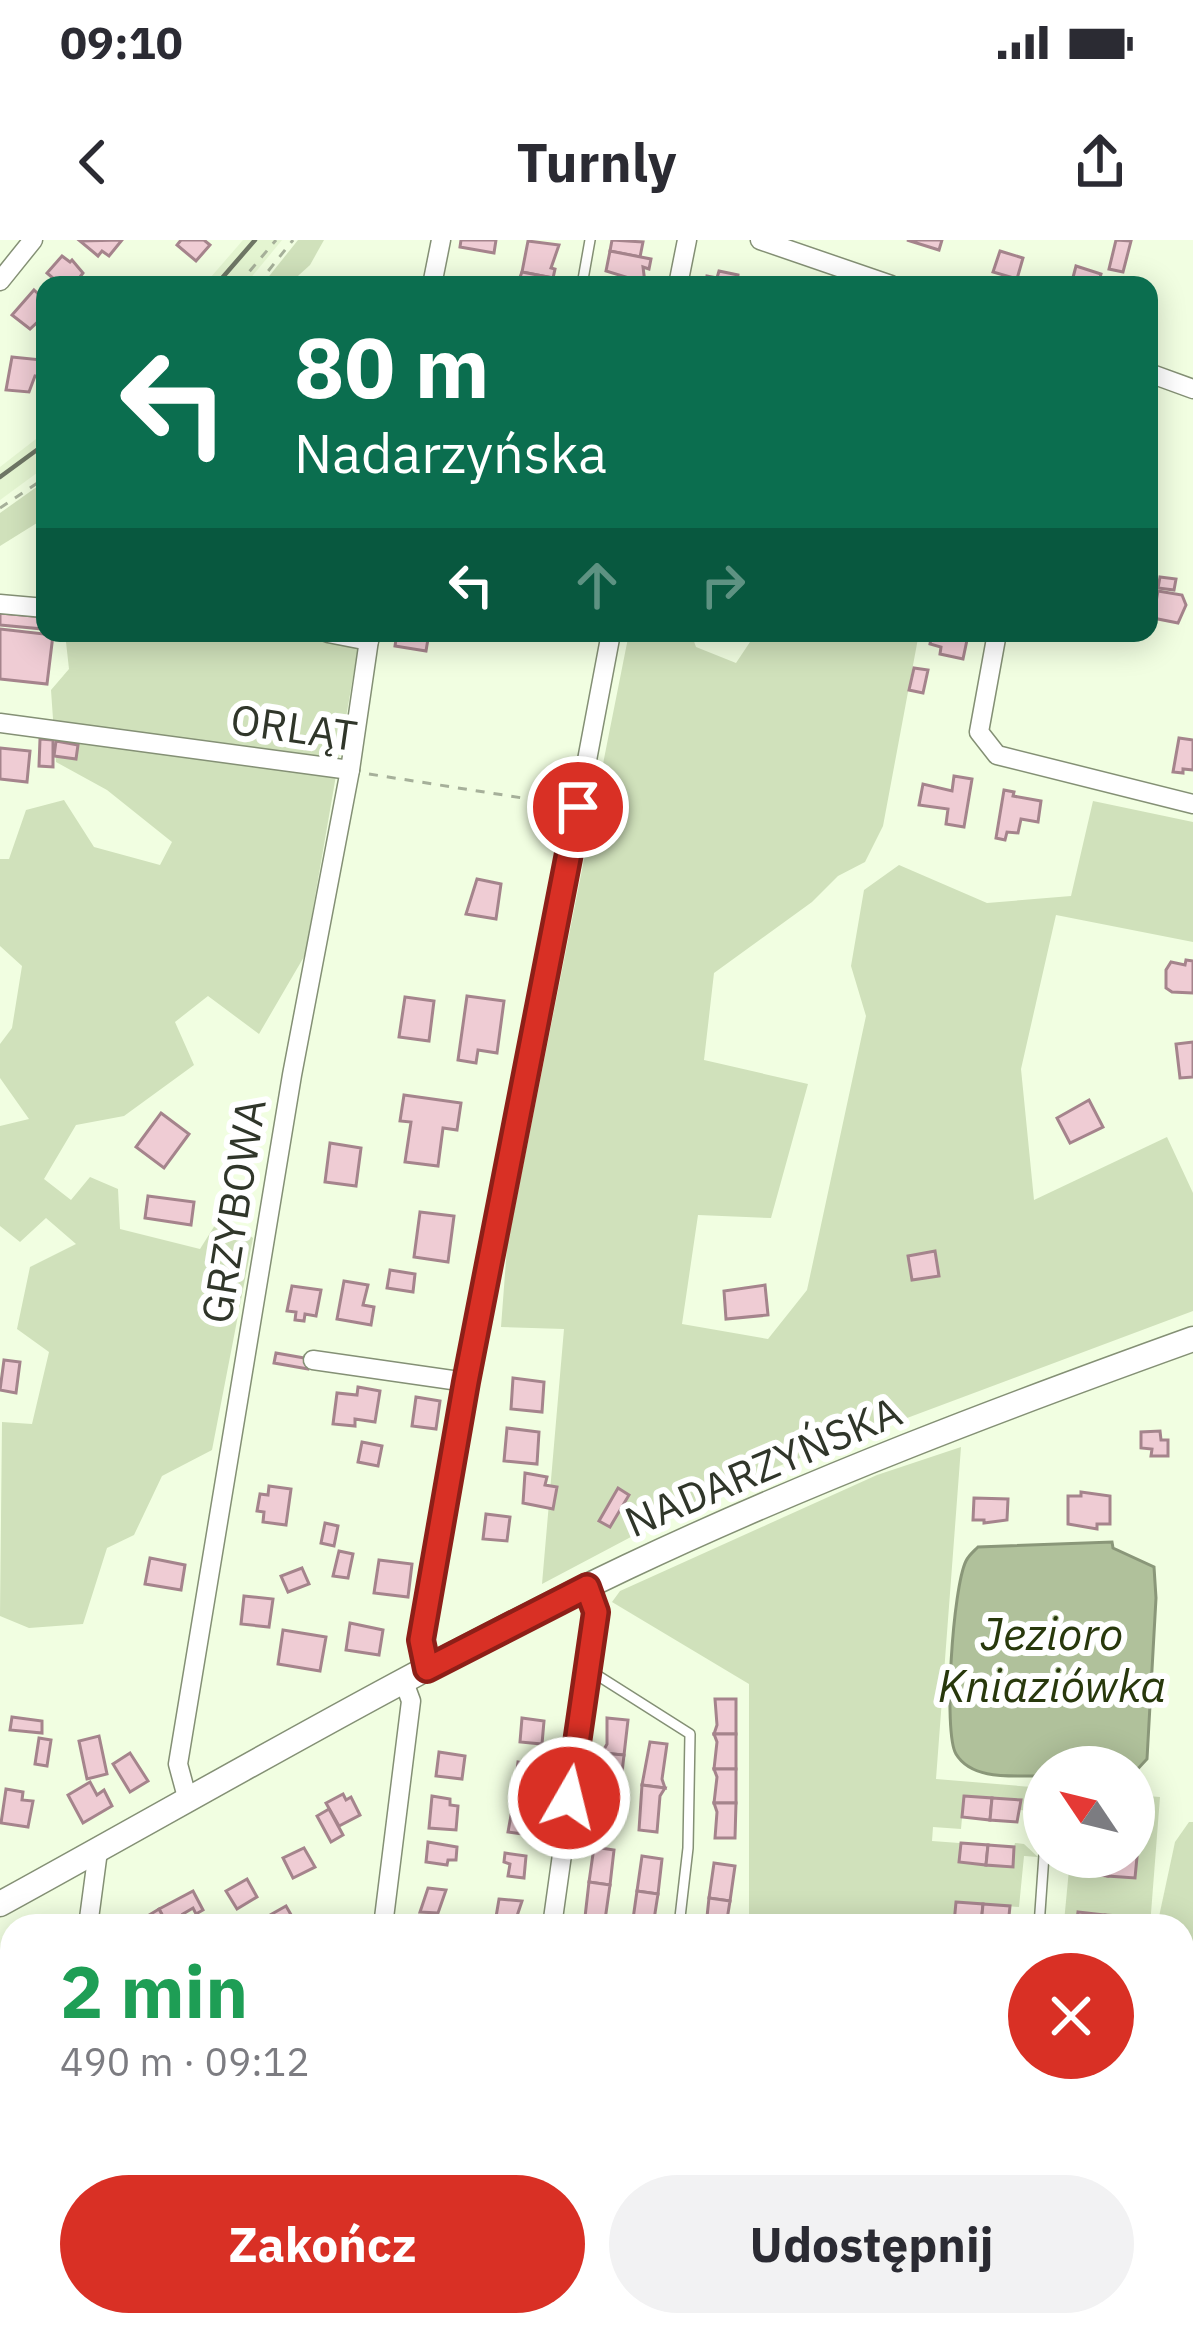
<!DOCTYPE html>
<html lang="pl">
<meta charset="utf-8">
<style>
:root{--surface:#fff;--page:#f2f2f3;--text:#2b2b33;--muted:#7c7c81;--accent:#d93025}
body{margin:0;font-family:"IBM Plex Sans",sans-serif;background:var(--page);color:var(--text);height:100vh;display:flex;flex-direction:column;font-size:45px;white-space:nowrap}
*{box-sizing:border-box;margin:0}
p{font-size:39px;color:var(--muted)}
.icon{flex:none;width:66px;height:66px;fill:none;stroke:currentColor;stroke-width:2;stroke-linecap:round;stroke-linejoin:round}
.map{position:relative;flex:1;overflow:hidden}
.drawer{position:absolute;left:0px;top:1674px;width:1194px;height:423px;display:flex;flex-direction:column;background:var(--surface);border-radius:36px 36px 0 0;box-shadow:0 6px 30px #0003}
.drawer>*{flex:none}
.guide{position:absolute;left:36px;top:36px;width:1122px;height:366px;border-radius:24px;box-shadow:0 6px 30px #0003;background:#0b6e4f;color:#fff;overflow:hidden}
.needle{width:78px;rotate:305deg}
.tools{position:absolute;left:1023px;top:1506px;display:grid;gap:24px}
.tools a{display:grid;place-items:center;width:132px;height:132px;border-radius:50%;background:var(--surface);box-shadow:0 6px 30px #0003;font-size:60px}
.pin{position:absolute;display:grid;place-items:center;width:102px;height:102px;color:#fff;margin:-51px;border:6px solid #fff;border-radius:50%;box-shadow:0 3px 12px #0007}
.me{position:absolute;width:132px;margin:-66px;rotate:8deg;stroke-linejoin:round;filter:drop-shadow(0 0 9px #0008)}
.turn{display:flex;align-items:center;gap:42px;height:252px;padding:0 60px;font-size:54px}
.turn .icon{width:156px;height:156px;stroke-width:2.5}
.turn b{display:block;font-size:84px;line-height:102px}
.lanes{display:flex;align-items:center;height:114px;padding:0 60px;background:#0003;justify-content:center;gap:60px;direction:ltr}
.lanes .off{opacity:.35}
.round{display:grid;place-items:center;flex:none;width:126px;height:126px;border-radius:63px;background:var(--page)}
.summary{display:flex;align-items:center;justify-content:space-between;height:204px;padding:0 60px}
h1{font-size:72px;font-weight:700;line-height:90px;color:#1e9e55}
.primary-button{display:flex;gap:24px;margin-top:auto;padding:24px 60px}
.primary-button a{flex:1;height:138px;border-radius:72px;background:var(--accent);color:#fff;font-size:48px;font-weight:700;line-height:138px;text-align:center}
.primary-button a+a{background:var(--page);color:var(--text)}
.status{display:flex;justify-content:space-between;align-items:center;height:84px;padding:0 60px;background:var(--surface);direction:ltr}
.status svg{height:33px;fill:currentColor}
header{display:flex;justify-content:space-between;align-items:center;height:156px;padding:0 60px;background:var(--surface);font-size:54px;font-weight:700}
.map>svg:first-child{display:block}
.built{fill:#e4f5d1}
.green{fill:#d0e1bb}
.water{fill:#b0c19b;stroke:#8a9779;stroke-width:3}
.building{fill:#efccd4;stroke:#a5848c;stroke-width:3}
.lines{fill:none;stroke-linecap:round;stroke-linejoin:round}
.service-casing{stroke:#849075;stroke-width:12}
.minor-casing{stroke:#849075;stroke-width:21}
.tertiary-casing{stroke:#849075;stroke-width:27}
.path{stroke:#a6b09a;stroke-width:3;stroke-dasharray:9 9;stroke-linecap:butt}
.service{stroke:#fff;stroke-width:9}
.minor{stroke:#fff;stroke-width:18}
.tertiary{stroke:#fff;stroke-width:24}
.rail{stroke:#6e7665;stroke-width:4.5}
.route-casing{stroke:#8d1f18;stroke-width:30}
.route{stroke:#d93025;stroke-width:21}
.labels{text-anchor:middle;dominant-baseline:central;stroke-width:12;stroke-linejoin:round;paint-order:stroke}
.street-label{font-size:42px;fill:#30362a;stroke:#fff}
.water-label{font-size:45px;font-style:italic;fill:#28380c;stroke:#fff}
</style>
<div class="status"><b>09:10</b><svg viewBox="0 0 49 12"><path d="M0 12V9h3v3zM5 12V6h3v6zM10 12V3h3v9zM15 12V0h3v12zM26 1h20v11H26zM47 4h2v5h-2z"/></svg></div>
<header><svg class="icon" aria-label="back" viewBox="0 0 24 24"><path d="M15 5l-7 7 7 7"/></svg>Turnly<svg class="icon" aria-label="share" viewBox="0 0 24 24"><path d="M12 15V3M7 8l5-5 5 5M5 13v7h14v-7"/></svg></header>
<div class="map">
<svg width="1193" height="2095" viewBox="0 0 1193 2095">
<rect width="100%" height="100%" fill="#f1fee1"/>
<g class="built">
<path d="M243,0H282L245,45H204Z"/>
<path d="M45,192V227L0,260V227Z"/>
</g>
<g class="green">
<path d="M298,0H324L310,25L288,45H262Z"/>
<path d="M45,241V278L0,306V273Z"/>
<path d="M65,393H293V397L358,408L305,715L259,794L208,756L175,782L194,825L124,876L76,885L44,939L71,960L90,937L118,949L120,989L200,1009L222,974L253,998L212,1210L162,1236L134,1295L107,1308L83,1384L29,1388L0,1376L2,1182L32,1184L49,1112L17,1089L30,1027L76,1004L46,978L20,1002L0,986V886L29,879L0,838V804L12,788L22,726L0,706V619H9L26,570L64,560L94,607L160,625L172,602L107,550L56,522L51,450L69,429Z"/>
<path d="M629,393H691L696,407L736,423L756,393H919L883,586L865,622L838,636L812,662L714,733L704,820L808,844L771,978L698,975L682,1084L768,1099L807,1050L866,776L851,726L864,650L899,625L987,663L1071,656L1093,561L1193,582V702L1056,675L1021,829L1034,960L1167,897L1193,953V1071L733,1243L542,1344L564,1089L501,1087L507,1007Z"/>
<path d="M961,1207L936,1539L1044,1548V1572L1020,1570V1560L964,1556L961,1589L933,1587L932,1601L1014,1607L1015,1603L1024,1604L1038,1617L1024,1616L1019,1667L956,1662L954,1685L749,1686V1444L612,1362L620,1351L877,1235Z"/>
<path d="M1134,1555L1160,1557L1150,1686H1056L1052,1682H1064L1070,1619L1058,1617H1134Z"/>
<path d="M1189,1582H1193V1716L1182,1713V1686H1157L1175,1602Z"/>
<path d="M1182,1814H1193V2037L1182,2059Z"/>
<path d="M245,2085H555L554,2095H244Z"/>
<path d="M1049,2085H1170L1166,2095H1058Z"/>
</g>
<path class="water" d="M1112,1302L1113,1308L1154,1327L1156,1358L1147,1519L1134,1533V1527H1044V1536C1017,1535 973,1542 956,1514C943,1492 953,1347 966,1321C969,1315 973,1312 978,1307Z"/>
<g class="building">
<path d="M122,0L109,16L102,11L98,16L80,1Z"/>
<path d="M181,0H204L210,5L196,21L177,5Z"/>
<path d="M461,0H496L494,13L460,7Z"/>
<path d="M612,0L643,2L640,17L610,11Z"/>
<path d="M907,0H942L939,10Z"/>
<path d="M1116,0L1131,1L1123,32L1109,29Z"/>
<path d="M528,1L559,5L551,28L555,29L553,38L522,32Z"/>
<path d="M610,11L651,19L649,29L643,27L645,43L606,31Z"/>
<path d="M1000,11L1023,18L1017,39L993,32Z"/>
<path d="M62,16L70,22L72,20L83,33L74,45H61L47,33Z"/>
<path d="M1076,26L1101,34L1098,45H1071Z"/>
<path d="M719,31L738,35L737,42L746,45H706L707,36L717,38Z"/>
<path d="M522,32L553,38L552,45H517Z"/>
<path d="M34,50L45,60V75L30,89L12,75Z"/>
<path d="M12,117L42,120L40,137L35,136L29,152L6,150Z"/>
<path d="M1160,337L1176,339L1174,350L1158,348Z"/>
<path d="M1158,351L1182,355L1186,365L1178,383L1153,378Z"/>
<path d="M0,373L44,377L43,389L0,385Z"/>
<path d="M0,389L53,395L47,444L0,439Z"/>
<path d="M397,393H429L426,411L395,406Z"/>
<path d="M932,393H951L950,397L967,400L963,419L940,414L941,407L930,404Z"/>
<path d="M914,428L928,430L923,453L909,450Z"/>
<path d="M1179,498L1193,500V530L1183,529V533L1173,532Z"/>
<path d="M40,499L53,500V527L39,526Z"/>
<path d="M56,501L78,505L76,519L54,516Z"/>
<path d="M0,508L30,511L27,542L0,539Z"/>
<path d="M954,536L972,539L964,587L946,584L948,569L919,565L923,544L952,551Z"/>
<path d="M1004,550L1014,552L1013,556L1041,561L1038,582L1021,579L1018,593L1007,592L1005,600L996,598Z"/>
<path d="M477,639L501,644L496,679L466,674Z"/>
<path d="M1186,720L1193,721V753L1172,752L1166,748V730L1171,722L1185,725Z"/>
<path d="M467,756L504,761L497,813L478,810L476,823L458,820Z"/>
<path d="M405,757L434,761L429,801L399,797Z"/>
<path d="M1193,802V837L1180,838L1176,804Z"/>
<path d="M404,855L461,863L457,890L443,888L438,926L405,922L411,882L400,881Z"/>
<path d="M1089,860L1103,887L1070,903L1057,878Z"/>
<path d="M161,873L189,894L164,928L136,907Z"/>
<path d="M330,903L361,908L356,946L325,942Z"/>
<path d="M148,956L194,962L191,985L145,978Z"/>
<path d="M420,972L454,976L448,1022L414,1017Z"/>
<path d="M935,1011L939,1036L912,1040L908,1016Z"/>
<path d="M390,1030L415,1034L413,1052L387,1048Z"/>
<path d="M344,1041L368,1045L363,1065L374,1067L371,1085L337,1079Z"/>
<path d="M765,1045L768,1075L726,1079L724,1051Z"/>
<path d="M292,1046L321,1050L316,1076L305,1074L304,1081L295,1080L296,1072L287,1071Z"/>
<path d="M276,1113L310,1119L308,1129L274,1123Z"/>
<path d="M4,1120L20,1122L16,1153L0,1150Z"/>
<path d="M513,1138L544,1142L542,1172L511,1169Z"/>
<path d="M358,1147L380,1151L375,1182L355,1179V1186L333,1184L337,1153L357,1155Z"/>
<path d="M416,1157L440,1161L436,1189L412,1186Z"/>
<path d="M507,1188L539,1192L537,1224L504,1221Z"/>
<path d="M1160,1191L1161,1200H1168V1216H1151L1152,1209L1141,1208V1192Z"/>
<path d="M362,1202L382,1206L378,1226L358,1222Z"/>
<path d="M525,1233L547,1237L545,1245L557,1247L553,1269L523,1263Z"/>
<path d="M269,1246L291,1249L286,1285L263,1282L264,1272L257,1271L260,1254L268,1255Z"/>
<path d="M618,1248L629,1255L610,1287L599,1281Z"/>
<path d="M1081,1252L1110,1256V1284H1097V1289L1068,1284V1256H1081Z"/>
<path d="M974,1258L1008,1259L1007,1280L984,1283V1280H973Z"/>
<path d="M486,1274L510,1277L507,1301L483,1299Z"/>
<path d="M325,1283L338,1286L334,1306L321,1303Z"/>
<path d="M339,1311L353,1314L348,1338L333,1336Z"/>
<path d="M150,1318L185,1325L181,1350L145,1344Z"/>
<path d="M379,1320L412,1324L408,1357L374,1353Z"/>
<path d="M302,1328L309,1344L288,1352L281,1336Z"/>
<path d="M244,1356L273,1359L269,1387L241,1384Z"/>
<path d="M350,1383L383,1390L379,1415L346,1410Z"/>
<path d="M283,1390L326,1397L320,1431L278,1424Z"/>
<path d="M715,1459H736V1494H714L717,1485Z"/>
<path d="M12,1477L42,1481V1493L10,1490Z"/>
<path d="M522,1478L544,1481L542,1504L520,1502Z"/>
<path d="M607,1478L628,1480L624,1515L602,1513L607,1504Z"/>
<path d="M714,1494H736V1529H714L717,1502Z"/>
<path d="M99,1496L107,1534L87,1539L79,1501Z"/>
<path d="M39,1498L51,1500L47,1526L35,1524Z"/>
<path d="M650,1502L667,1504L662,1539L665,1548L642,1545Z"/>
<path d="M439,1512L465,1516L462,1539L436,1536Z"/>
<path d="M130,1513L148,1541L130,1552L113,1524Z"/>
<path d="M602,1513L624,1515L620,1550L598,1547L605,1522Z"/>
<path d="M518,1522L539,1526L536,1548L515,1546Z"/>
<path d="M714,1529H736V1563H714L717,1537Z"/>
<path d="M90,1542L97,1555L104,1550L112,1566L83,1583L68,1555Z"/>
<path d="M642,1545L665,1548L660,1556L657,1592L639,1590Z"/>
<path d="M598,1547L620,1550L615,1584L595,1582L601,1556Z"/>
<path d="M6,1549L23,1552L22,1560L33,1561L28,1587L1,1583Z"/>
<path d="M343,1554L346,1560L351,1557L360,1575L339,1586L326,1563Z"/>
<path d="M432,1556L450,1559V1565L458,1566L456,1590L429,1588Z"/>
<path d="M964,1556L992,1558L990,1580L962,1577Z"/>
<path d="M992,1558L1021,1560L1017,1582L990,1580Z"/>
<path d="M714,1563H736L735,1598H715L717,1572Z"/>
<path d="M329,1569L343,1595L331,1602L317,1576Z"/>
<path d="M512,1570L531,1573L530,1595L508,1592Z"/>
<path d="M428,1602L457,1607L456,1620H448L447,1625L426,1622Z"/>
<path d="M961,1603L988,1605L986,1625L959,1622Z"/>
<path d="M988,1605L1014,1607L1013,1627L986,1625Z"/>
<path d="M594,1607L614,1610L610,1645L589,1642Z"/>
<path d="M304,1608L315,1627L293,1638L283,1618Z"/>
<path d="M505,1613L526,1616L524,1638L508,1636L510,1624L504,1622Z"/>
<path d="M642,1616L662,1619L658,1654L637,1651Z"/>
<path d="M1082,1617H1110L1108,1636L1081,1633Z"/>
<path d="M1110,1617H1137L1135,1638L1108,1636Z"/>
<path d="M714,1623L735,1626L730,1661L709,1658Z"/>
<path d="M247,1639L257,1657L237,1669L226,1651Z"/>
<path d="M589,1642L610,1645L605,1680L585,1677Z"/>
<path d="M428,1648L446,1650L438,1673L420,1672Z"/>
<path d="M193,1651L203,1670L196,1674L193,1668L183,1674L192,1686H168L159,1669Z"/>
<path d="M637,1651L658,1654L653,1686H632Z"/>
<path d="M709,1658L730,1661L726,1686H706Z"/>
<path d="M499,1659L522,1661L514,1685L495,1683Z"/>
<path d="M956,1662L983,1664L981,1685L954,1683Z"/>
<path d="M983,1664L1010,1666L1008,1686L981,1685Z"/>
<path d="M286,1666L294,1680L276,1686L270,1675Z"/>
<path d="M159,1669L168,1686H131Z"/>
<path d="M1078,1672L1105,1675L1104,1686H1076Z"/>
<path d="M1105,1675L1132,1677L1131,1686H1104Z"/>
<path d="M585,1677L605,1680L604,1686H583Z"/>
<path d="M6,1764L12,1774V1794L0,1800V1767Z"/>
<path d="M1186,1919L1193,1920V1940L1182,1937Z"/>
<path d="M0,1932L12,1935V1954L0,1952Z"/>
<path d="M0,1952L12,1954L11,1977L0,1975Z"/>
<path d="M300,2085H329L328,2095H298Z"/>
<path d="M667,2085H693L691,2095L679,2093Z"/>
<path d="M693,2085H719L717,2095H691Z"/>
<path d="M719,2085H733L731,2095H717Z"/>
</g>
<g class="lines">
<defs>
<g id="service">
<path d="M582,45L590,0"/>
<path d="M589,1430L690,1494L688,1608L679,1686"/>
<path d="M1039,1686L1044,1615"/>
<path d="M242,2095L243,2085"/>
</g>
<g id="minor">
<path d="M760,0L891,45"/>
<path d="M0,41L33,0"/>
<path d="M432,45L441,0"/>
<path d="M678,45L687,0"/>
<path d="M1149,133L1193,149"/>
<path d="M0,364L45,368"/>
<path d="M328,393L369,401"/>
<path d="M997,393L979,492L997,515L1193,564"/>
<path d="M0,483L350,530"/>
<path d="M313,1120L466,1142"/>
<path d="M427,1428L421,1400L611,393"/>
<path d="M188,1561L178,1524L292,835L350,530L370,393"/>
<path d="M88,1686L98,1611"/>
<path d="M383,1686L411,1461L404,1442"/>
<path d="M552,1686L596,1372L587,1347"/>
<path d="M1182,1837L1193,1838"/>
<path d="M0,1899L12,1901"/>
<path d="M40,2086L87,2095"/>
<path d="M568,2095L570,2085"/>
</g>
<path id="tertiary" d="M0,1664C208,1550 413,1429 627,1327C811,1240 1001,1168 1193,1099"/>
</defs>
<use href="#service" class="service-casing"/>
<use href="#minor" class="minor-casing"/>
<use href="#tertiary" class="tertiary-casing"/>
<g class="path">
<path d="M238,45L276,0"/>
<path d="M257,45L293,0"/>
<path d="M0,268L45,238"/>
<path d="M369,534L561,564"/>
</g>
<use href="#service" class="service"/>
<use href="#minor" class="minor"/>
<use href="#tertiary" class="tertiary"/>
<g class="rail">
<path d="M216,45L255,0"/>
<path d="M0,237L45,204"/>
</g>
</g>
<g class="lines">
<defs>
<path id="route" d="M569,1558L596,1372L587,1347L427,1429L421,1400L466,1142L578,567"/>
</defs>
<use href="#route" class="route-casing"/>
<use href="#route" class="route"/>
</g>
<g class="labels">
<g class="street-label">
<text transform="translate(294 487) rotate(8)">ORLĄT</text>
<text transform="translate(233 971) rotate(-81)">GRZYBOWA</text>
<text transform="translate(763 1226) rotate(-23)">NADARZYŃSKA</text>
</g>
<g class="water-label">
<text x="1052" y="1393">Jezioro<tspan x="1052" dy="52">Kniaziówka</tspan></text>
</g>
</g>
</svg>
<div class="tools">
<a><svg class="needle" viewBox="-14 -14 28 28"><path d="M0-13l5 13h-10z" fill="#e53935"/><path d="M0 13l5-13h-10z" fill="#7c7c81"/></svg></a>
</div>
<div class="pin" style="left:578px;top:567px;background:#d93025"><svg class="icon" aria-label="arrive" viewBox="0 0 24 24"><path d="M6 21V4h12l-3 4 3 4H6"/></svg></div>
<svg class="me" style="left:569px;top:1558px" viewBox="-20 -20 40 40"><circle r="17" fill="#d93025" stroke="#fff" stroke-width="3"/><path d="M0-11L8 9 0 5-8 9z" fill="#fff"/></svg>
<div class="guide">
<div class="turn"><svg class="icon" aria-label="left" viewBox="0 0 24 24"><path d="M17 20v-9H6M10 6l-5 5 5 5"/></svg><div><b>80 m</b>Nadarzyńska</div></div>
<div class="lanes"><svg class="icon" aria-label="left" viewBox="0 0 24 24"><path d="M17 20v-9H6M10 6l-5 5 5 5"/></svg><svg class="icon off" aria-label="ahead" viewBox="0 0 24 24"><path d="M12 20V5M6 11l6-6 6 6"/></svg><svg class="icon off" aria-label="right" viewBox="0 0 24 24"><path d="M7 20v-9h11M14 6l5 5-5 5"/></svg></div>
</div>
<section class="drawer">
<div class="summary"><div><h1>2 min</h1><p>490 m · 09:12</p></div><a class="round" style="background:#d93025;color:#fff"><svg class="icon" aria-label="close" viewBox="0 0 24 24"><path d="M6 6l12 12M18 6L6 18"/></svg></a></div>
<div class="primary-button"><a>Zakończ</a><a>Udostępnij</a></div>
</section>
</div>
